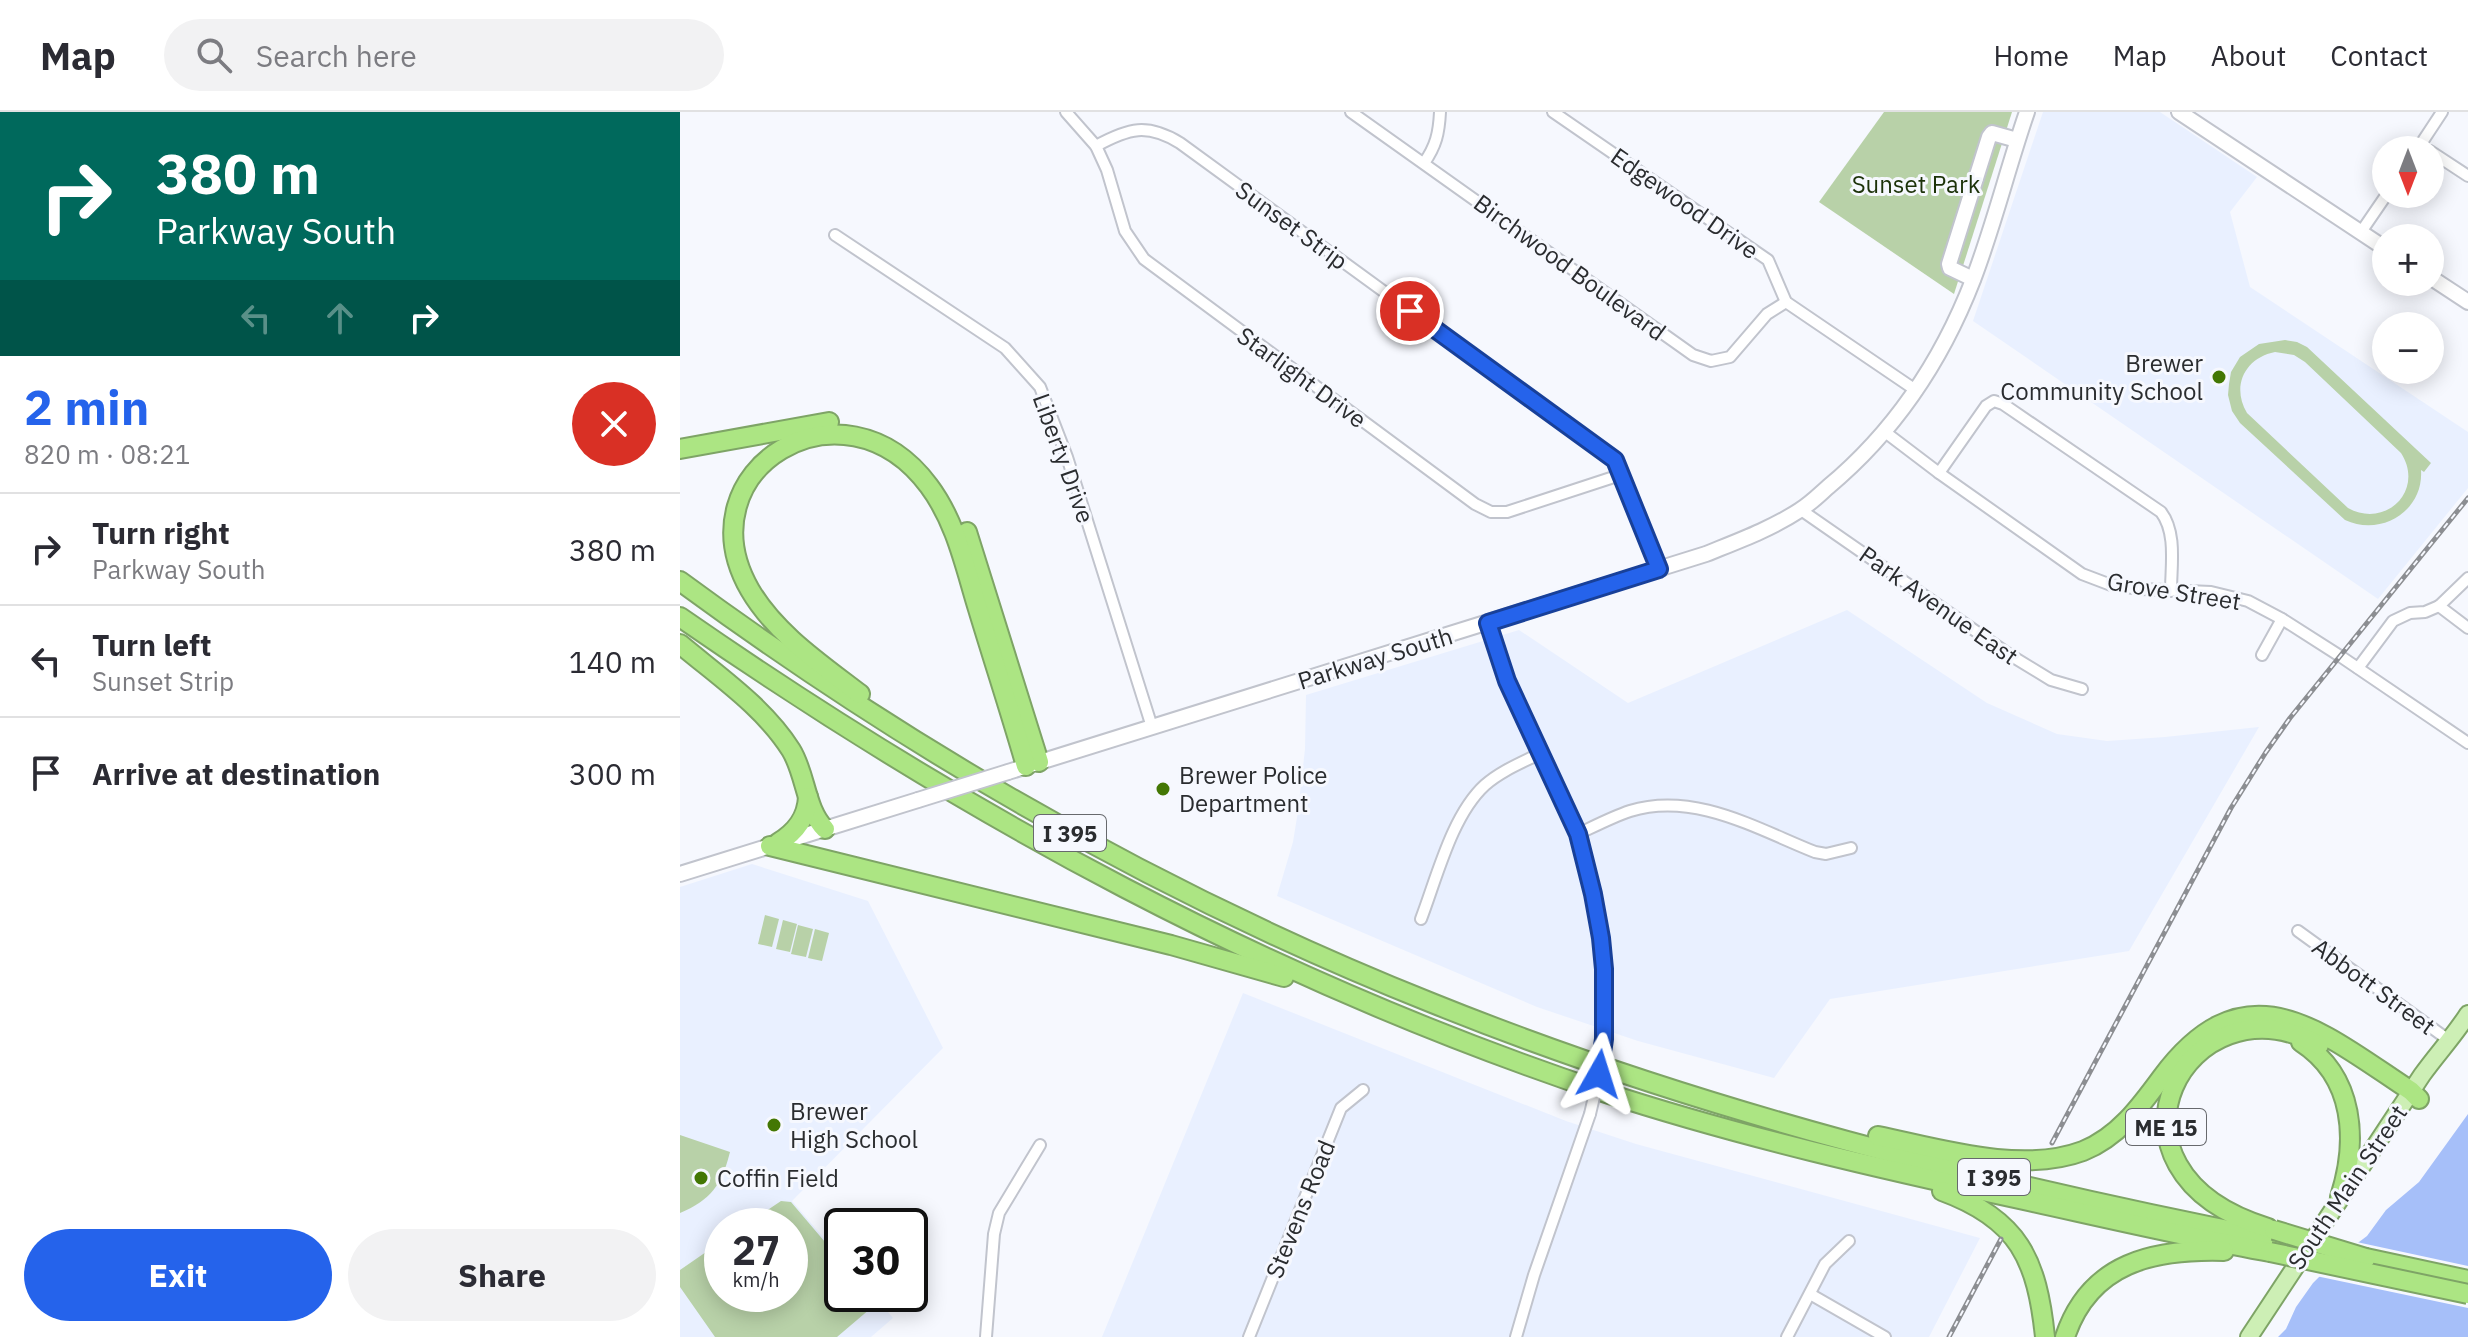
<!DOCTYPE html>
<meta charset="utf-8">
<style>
:root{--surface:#fff;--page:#f2f2f3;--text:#2b2b33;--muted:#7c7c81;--line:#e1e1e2;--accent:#2563eb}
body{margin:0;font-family:"IBM Plex Sans",sans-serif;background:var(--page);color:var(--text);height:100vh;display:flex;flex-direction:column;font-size:30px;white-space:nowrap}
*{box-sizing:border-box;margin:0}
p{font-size:26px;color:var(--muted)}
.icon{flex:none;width:44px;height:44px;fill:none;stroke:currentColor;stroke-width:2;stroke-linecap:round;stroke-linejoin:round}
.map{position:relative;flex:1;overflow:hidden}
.panel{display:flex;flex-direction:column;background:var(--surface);width:680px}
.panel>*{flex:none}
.hud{background:#00695c;color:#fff;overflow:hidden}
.needle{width:52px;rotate:180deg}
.tools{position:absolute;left:1692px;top:24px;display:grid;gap:16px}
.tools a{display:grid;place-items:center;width:72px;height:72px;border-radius:50%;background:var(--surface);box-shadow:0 4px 20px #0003;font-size:40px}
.speed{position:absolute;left:24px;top:1096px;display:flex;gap:16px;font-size:40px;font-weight:700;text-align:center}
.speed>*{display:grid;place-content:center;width:104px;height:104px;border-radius:50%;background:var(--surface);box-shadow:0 4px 20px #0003;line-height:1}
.speed small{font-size:20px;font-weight:400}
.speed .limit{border:4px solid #111;border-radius:12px;background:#fff;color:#111}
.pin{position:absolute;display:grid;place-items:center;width:68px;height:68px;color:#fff;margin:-34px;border:4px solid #fff;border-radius:50%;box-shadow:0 2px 8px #0007}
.me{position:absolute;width:88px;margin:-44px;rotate:6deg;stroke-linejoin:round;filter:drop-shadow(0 0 6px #0008)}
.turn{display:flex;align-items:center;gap:28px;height:168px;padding:0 24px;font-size:36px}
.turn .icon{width:104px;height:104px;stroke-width:2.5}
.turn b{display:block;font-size:56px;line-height:68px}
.lanes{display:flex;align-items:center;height:76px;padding:0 24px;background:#0003;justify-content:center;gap:40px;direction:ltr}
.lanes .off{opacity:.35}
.round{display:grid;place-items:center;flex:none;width:84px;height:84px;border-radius:42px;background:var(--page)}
.summary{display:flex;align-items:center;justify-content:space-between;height:136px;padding:0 24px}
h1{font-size:48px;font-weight:700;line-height:60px;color:var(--accent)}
.action{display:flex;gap:16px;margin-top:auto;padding:16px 24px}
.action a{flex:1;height:92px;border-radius:48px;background:var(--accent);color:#fff;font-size:32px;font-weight:700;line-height:92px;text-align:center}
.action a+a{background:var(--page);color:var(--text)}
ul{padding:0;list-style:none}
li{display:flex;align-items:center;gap:24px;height:112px;padding:0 24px;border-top:2px solid var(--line)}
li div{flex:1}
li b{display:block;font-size:30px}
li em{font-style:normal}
header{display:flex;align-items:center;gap:48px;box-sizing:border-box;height:112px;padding:0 40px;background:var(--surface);border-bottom:2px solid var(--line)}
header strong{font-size:38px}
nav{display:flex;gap:44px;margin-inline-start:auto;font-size:28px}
.search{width:560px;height:72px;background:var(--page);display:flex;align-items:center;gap:20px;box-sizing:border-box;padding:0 28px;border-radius:44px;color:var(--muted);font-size:30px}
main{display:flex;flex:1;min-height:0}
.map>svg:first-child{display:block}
.built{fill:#e9f0ff;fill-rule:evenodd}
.green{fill:#b8d1a8;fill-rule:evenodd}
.water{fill:#a6bff9}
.pier{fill:#f6f8fe}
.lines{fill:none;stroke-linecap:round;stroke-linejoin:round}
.street-casing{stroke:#c1c4cd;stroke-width:14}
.secondary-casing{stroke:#c1c4cd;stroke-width:18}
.primary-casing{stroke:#7ea466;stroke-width:20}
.highway-casing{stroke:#7ea466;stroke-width:22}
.street{stroke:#fff;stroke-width:10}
.secondary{stroke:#fff;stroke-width:14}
.primary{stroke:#cdefb5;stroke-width:16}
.highway{stroke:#ace583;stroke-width:18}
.rail-casing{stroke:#8c8e92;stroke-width:5}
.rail{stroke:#f6f8fe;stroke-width:2;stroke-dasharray:6;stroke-linecap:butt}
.street-bridge-casing{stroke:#c1c4cd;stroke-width:14;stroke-linecap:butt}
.secondary-bridge-casing{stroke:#c1c4cd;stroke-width:18;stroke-linecap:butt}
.highway-bridge-casing{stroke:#7ea466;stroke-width:22;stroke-linecap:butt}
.street-bridge{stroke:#fff;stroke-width:10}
.secondary-bridge{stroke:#fff;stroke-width:14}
.highway-bridge{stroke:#ace583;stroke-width:18}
.route-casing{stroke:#184099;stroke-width:20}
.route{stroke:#2563eb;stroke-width:14}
.poi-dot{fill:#437704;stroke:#f6f8fe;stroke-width:3}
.labels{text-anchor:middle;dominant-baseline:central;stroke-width:6;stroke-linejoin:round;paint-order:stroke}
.shield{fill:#f6f8fe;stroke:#67696d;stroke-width:2}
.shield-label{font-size:22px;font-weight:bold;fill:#2a2c2f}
.park-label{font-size:24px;fill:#1c3209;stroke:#f6f8fe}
.street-label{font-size:24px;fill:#2a2c2f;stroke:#f6f8fe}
.poi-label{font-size:24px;fill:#2a2c2f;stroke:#f6f8fe;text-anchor:start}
</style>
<header>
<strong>Map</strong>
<div class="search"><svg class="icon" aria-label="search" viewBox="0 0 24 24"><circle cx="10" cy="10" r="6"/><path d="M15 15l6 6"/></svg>Search here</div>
<nav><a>Home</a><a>Map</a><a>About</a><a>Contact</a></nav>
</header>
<main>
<section class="panel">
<div class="hud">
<div class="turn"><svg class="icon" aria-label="right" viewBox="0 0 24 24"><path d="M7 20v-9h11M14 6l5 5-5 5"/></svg><div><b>380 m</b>Parkway South</div></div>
<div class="lanes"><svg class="icon off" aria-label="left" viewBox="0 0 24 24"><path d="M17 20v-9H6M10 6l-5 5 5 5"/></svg><svg class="icon off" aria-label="ahead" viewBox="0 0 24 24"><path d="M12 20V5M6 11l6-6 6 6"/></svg><svg class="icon" aria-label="right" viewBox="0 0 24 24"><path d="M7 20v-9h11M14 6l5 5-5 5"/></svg></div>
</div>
<div class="summary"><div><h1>2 min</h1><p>820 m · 08:21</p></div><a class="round" style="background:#d93025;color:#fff"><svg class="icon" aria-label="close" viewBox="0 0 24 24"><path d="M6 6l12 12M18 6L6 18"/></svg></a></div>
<ul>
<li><svg class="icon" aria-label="right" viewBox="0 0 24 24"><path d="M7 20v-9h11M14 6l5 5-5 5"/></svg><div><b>Turn right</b><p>Parkway South</p></div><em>380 m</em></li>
<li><svg class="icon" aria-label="left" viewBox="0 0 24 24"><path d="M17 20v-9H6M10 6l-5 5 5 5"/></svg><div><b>Turn left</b><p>Sunset Strip</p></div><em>140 m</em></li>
<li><svg class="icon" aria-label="arrive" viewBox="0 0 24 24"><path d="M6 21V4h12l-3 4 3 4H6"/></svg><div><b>Arrive at destination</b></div><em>300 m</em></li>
</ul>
<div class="action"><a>Exit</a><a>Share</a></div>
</section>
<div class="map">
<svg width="1788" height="1225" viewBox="0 0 1788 1225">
<rect width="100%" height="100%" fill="#f6f8fe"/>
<g class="built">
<path d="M1363,0H1480L1577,65L1550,100L1570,175L1788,320V376L1698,487L1293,209Z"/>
<path d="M1167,498L1307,591L1377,622L1427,629L1485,625L1579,615L1449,839L1150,887L1094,966L958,929L857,895L597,784L613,730L618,699L625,637L626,583L839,518L948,591Z"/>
<path d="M72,752L188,789L263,936L112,1089L162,1147V1182H193L213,1206L191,1225H0V775ZM42,1114H110V1182H42Z"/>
<path d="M563,881L886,1009L956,1032L1300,1126L1249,1225H422Z"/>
</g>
<g class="green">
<path d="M1204,0H1332L1274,182L1139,90Z"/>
<path d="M1605,228L1617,230L1627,235L1751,351L1744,360L1741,358C1744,399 1701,425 1665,408L1560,311L1552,299L1548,283L1549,272L1551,260L1560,245L1579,232ZM1595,240L1614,243L1625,250L1721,341C1745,378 1706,417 1668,396L1567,301C1551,274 1565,246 1595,240Z"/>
<path d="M85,803L99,807L92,835L78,832Z"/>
<path d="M103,808L117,812L110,840L96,837Z"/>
<path d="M118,813L133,817L126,845L111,842Z"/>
<path d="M135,817L149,821L142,849L128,846Z"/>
<path d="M0,1023L50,1040C42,1072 31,1088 0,1101Z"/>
<path d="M101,1089L111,1090L162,1150V1182H189L197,1191L157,1225H35L0,1175V1158L42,1129V1182H110V1114H64Z"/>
</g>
<path class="water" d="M1788,1002V1225H1598L1606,1217L1616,1195L1633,1171L1659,1145L1687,1124L1706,1098L1739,1070Z"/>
<path class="pier" d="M1672,1129L1788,1154V1196L1636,1164Z"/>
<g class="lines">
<defs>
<g id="street">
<path d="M386,0L416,34L427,58L445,119L464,147L795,392L811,400H827L940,363"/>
<path d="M671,0L1013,243L1031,249L1050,245L1087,202L1106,190"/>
<path d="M873,0L1088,148L1106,190L1237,279"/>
<path d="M416,34C449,16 467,11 500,31L935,348L979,457"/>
<path d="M1737,38L1762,0"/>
<path d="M1750,39L1788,64"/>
<path d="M744,51C756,34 759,21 760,0"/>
<path d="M1681,120L1707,82"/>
<path d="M155,123L325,236L360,275L387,345L472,615"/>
<path d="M1205,320L1259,361L1402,462L1431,473L1461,477L1531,480L1568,489L1602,507L1660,544L1788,631"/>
<path d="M1259,361L1306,294L1314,289L1323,292L1481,400C1497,421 1491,454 1491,479"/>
<path d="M1121,398L1330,543L1371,568L1402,577"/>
<path d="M1759,494L1788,516"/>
<path d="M808,511L827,569L898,722L913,782L922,834L924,927"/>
<path d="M1582,543L1602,507"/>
<path d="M1678,556L1713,509L1730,501L1745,500L1759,494L1788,466"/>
<path d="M898,722C915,714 932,705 950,699C1014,679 1077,717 1135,740L1146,742L1171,736"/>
<path d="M741,807C757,765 772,703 805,673C821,659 841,651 859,642"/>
<path d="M1618,819L1770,929"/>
<path d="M1130,1182L1205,1225"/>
<path d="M306,1225L314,1122L319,1101L360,1033"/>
<path d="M569,1225L661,996L683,978"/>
<path d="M836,1225L854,1163L910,1002"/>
<path d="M1107,1225L1145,1152L1169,1129"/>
</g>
<g id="secondary">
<path d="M1499,0L1706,137"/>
<path d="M1750,165L1788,190"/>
<path d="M1293,167L1270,156L1269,152L1309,25L1312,21L1337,28"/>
<path d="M328,660L1026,442C1058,429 1091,417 1120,398C1130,392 1139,383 1148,375C1214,320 1262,248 1293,168C1314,113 1328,55 1347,0"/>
<path d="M0,762L238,688"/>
</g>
<path id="primary" d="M1569,1225L1742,963C1757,942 1774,924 1788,902"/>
<g id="highway">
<path d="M0,337L149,310"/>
<path d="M287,420L359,650"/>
<path d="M0,469C235,642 481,783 752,891C1022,1000 1308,1071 1593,1127"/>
<path d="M0,505C290,706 588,868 923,980C1061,1025 1202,1057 1344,1088C1426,1106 1507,1125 1590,1140"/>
<path d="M0,532C38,564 84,595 111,638C126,662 125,697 145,717"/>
<path d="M180,582C141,552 95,521 70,478C1,358 163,258 249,374C276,410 285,455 298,497C314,550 331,602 346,654"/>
<path d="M98,731C116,720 127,706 128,685"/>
<path d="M90,734L491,833L604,865"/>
<path d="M1621,930C1675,965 1678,1029 1660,1085"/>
<path d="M1198,1024C1260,1037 1342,1062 1403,1039C1438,1025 1460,995 1482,965C1567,851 1641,920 1731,979L1739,987"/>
<path d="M1262,1079C1339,1107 1357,1148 1365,1225"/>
<path d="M1588,1116C1399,1058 1508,860 1639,933"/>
<path d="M1686,1146L1788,1168"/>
<path d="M1385,1225C1410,1150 1474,1137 1544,1139"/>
</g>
</defs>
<use href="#street" class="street-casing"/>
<use href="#secondary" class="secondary-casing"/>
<use href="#primary" class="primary-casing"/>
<use href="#highway" class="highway-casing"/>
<use href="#street" class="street"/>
<use href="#secondary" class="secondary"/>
<use href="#primary" class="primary"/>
<use href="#highway" class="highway"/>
<defs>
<g id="rail">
<path d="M1372,1031L1551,696L1586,640L1610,606L1788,386"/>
<path d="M1269,1225L1321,1127"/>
</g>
</defs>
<use href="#rail" class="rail-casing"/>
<use href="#rail" class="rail"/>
<defs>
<path id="street-bridge" d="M910,1002L921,955L924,927"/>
<path id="secondary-bridge" d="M238,688L328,660"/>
<g id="highway-bridge">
<path d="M1594,1118L1686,1146"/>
<path d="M1590,1140L1788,1182"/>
</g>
</defs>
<use href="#street-bridge" class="street-bridge-casing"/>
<use href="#secondary-bridge" class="secondary-bridge-casing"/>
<use href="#highway-bridge" class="highway-bridge-casing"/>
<use href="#street-bridge" class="street-bridge"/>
<use href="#secondary-bridge" class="secondary-bridge"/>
<use href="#highway-bridge" class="highway-bridge"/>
</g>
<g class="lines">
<defs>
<path id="route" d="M730,199L935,348L979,457L808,511L827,569L898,722L913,782L921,826L924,857V927L919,962"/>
</defs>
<use href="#route" class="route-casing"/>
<use href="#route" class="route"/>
</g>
<g class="poi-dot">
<circle cx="1539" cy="265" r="8"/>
<circle cx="483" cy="677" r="8"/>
<circle cx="94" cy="1013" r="8"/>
<circle cx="21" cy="1066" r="8"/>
</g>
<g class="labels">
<g class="shield">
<rect x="354" y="703" width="72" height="36" rx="6"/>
<rect x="1446" y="997" width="80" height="36" rx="6"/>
<rect x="1278" y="1047" width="72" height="36" rx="6"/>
</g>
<g class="shield-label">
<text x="390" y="721">I 395</text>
<text x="1486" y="1015">ME 15</text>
<text x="1314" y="1065">I 395</text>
</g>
<g class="park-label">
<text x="1236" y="72">Sunset Park</text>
</g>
<g class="street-label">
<text transform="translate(1005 91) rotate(35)">Edgewood Drive</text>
<text transform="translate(612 113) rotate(36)">Sunset Strip</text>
<text transform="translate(890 155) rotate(36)">Birchwood Boulevard</text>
<text transform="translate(622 265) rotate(36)">Starlight Drive</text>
<text transform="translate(384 346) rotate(70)">Liberty Drive</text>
<text transform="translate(1494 479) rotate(9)">Grove Street</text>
<text transform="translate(1259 493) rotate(35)">Park Avenue East</text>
<text transform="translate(695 546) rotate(-17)">Parkway South</text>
<text transform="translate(1694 874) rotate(36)">Abbott Street</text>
<text transform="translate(1667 1075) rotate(-56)">South Main Street</text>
<text transform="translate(620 1097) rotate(-68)">Stevens Road</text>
</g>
<g class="poi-label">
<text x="1523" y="251" text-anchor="end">Brewer<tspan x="1523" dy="28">Community School</tspan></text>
<text x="499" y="663">Brewer Police<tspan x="499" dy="28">Department</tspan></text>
<text x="110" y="999">Brewer<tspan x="110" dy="28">High School</tspan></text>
<text x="37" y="1066">Coffin Field</text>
</g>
</g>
</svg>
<div class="tools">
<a><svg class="needle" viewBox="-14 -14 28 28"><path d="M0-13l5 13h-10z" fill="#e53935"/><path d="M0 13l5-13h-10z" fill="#7c7c81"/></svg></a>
<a>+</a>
<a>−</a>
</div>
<div class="speed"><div>27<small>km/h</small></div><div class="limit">30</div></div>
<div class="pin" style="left:730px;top:199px;background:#d93025"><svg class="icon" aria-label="arrive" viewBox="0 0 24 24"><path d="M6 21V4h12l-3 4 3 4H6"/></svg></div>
<svg class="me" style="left:919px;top:962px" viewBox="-20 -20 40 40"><path d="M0-17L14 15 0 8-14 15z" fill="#2563eb" stroke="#fff" stroke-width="4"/></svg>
</div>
</main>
